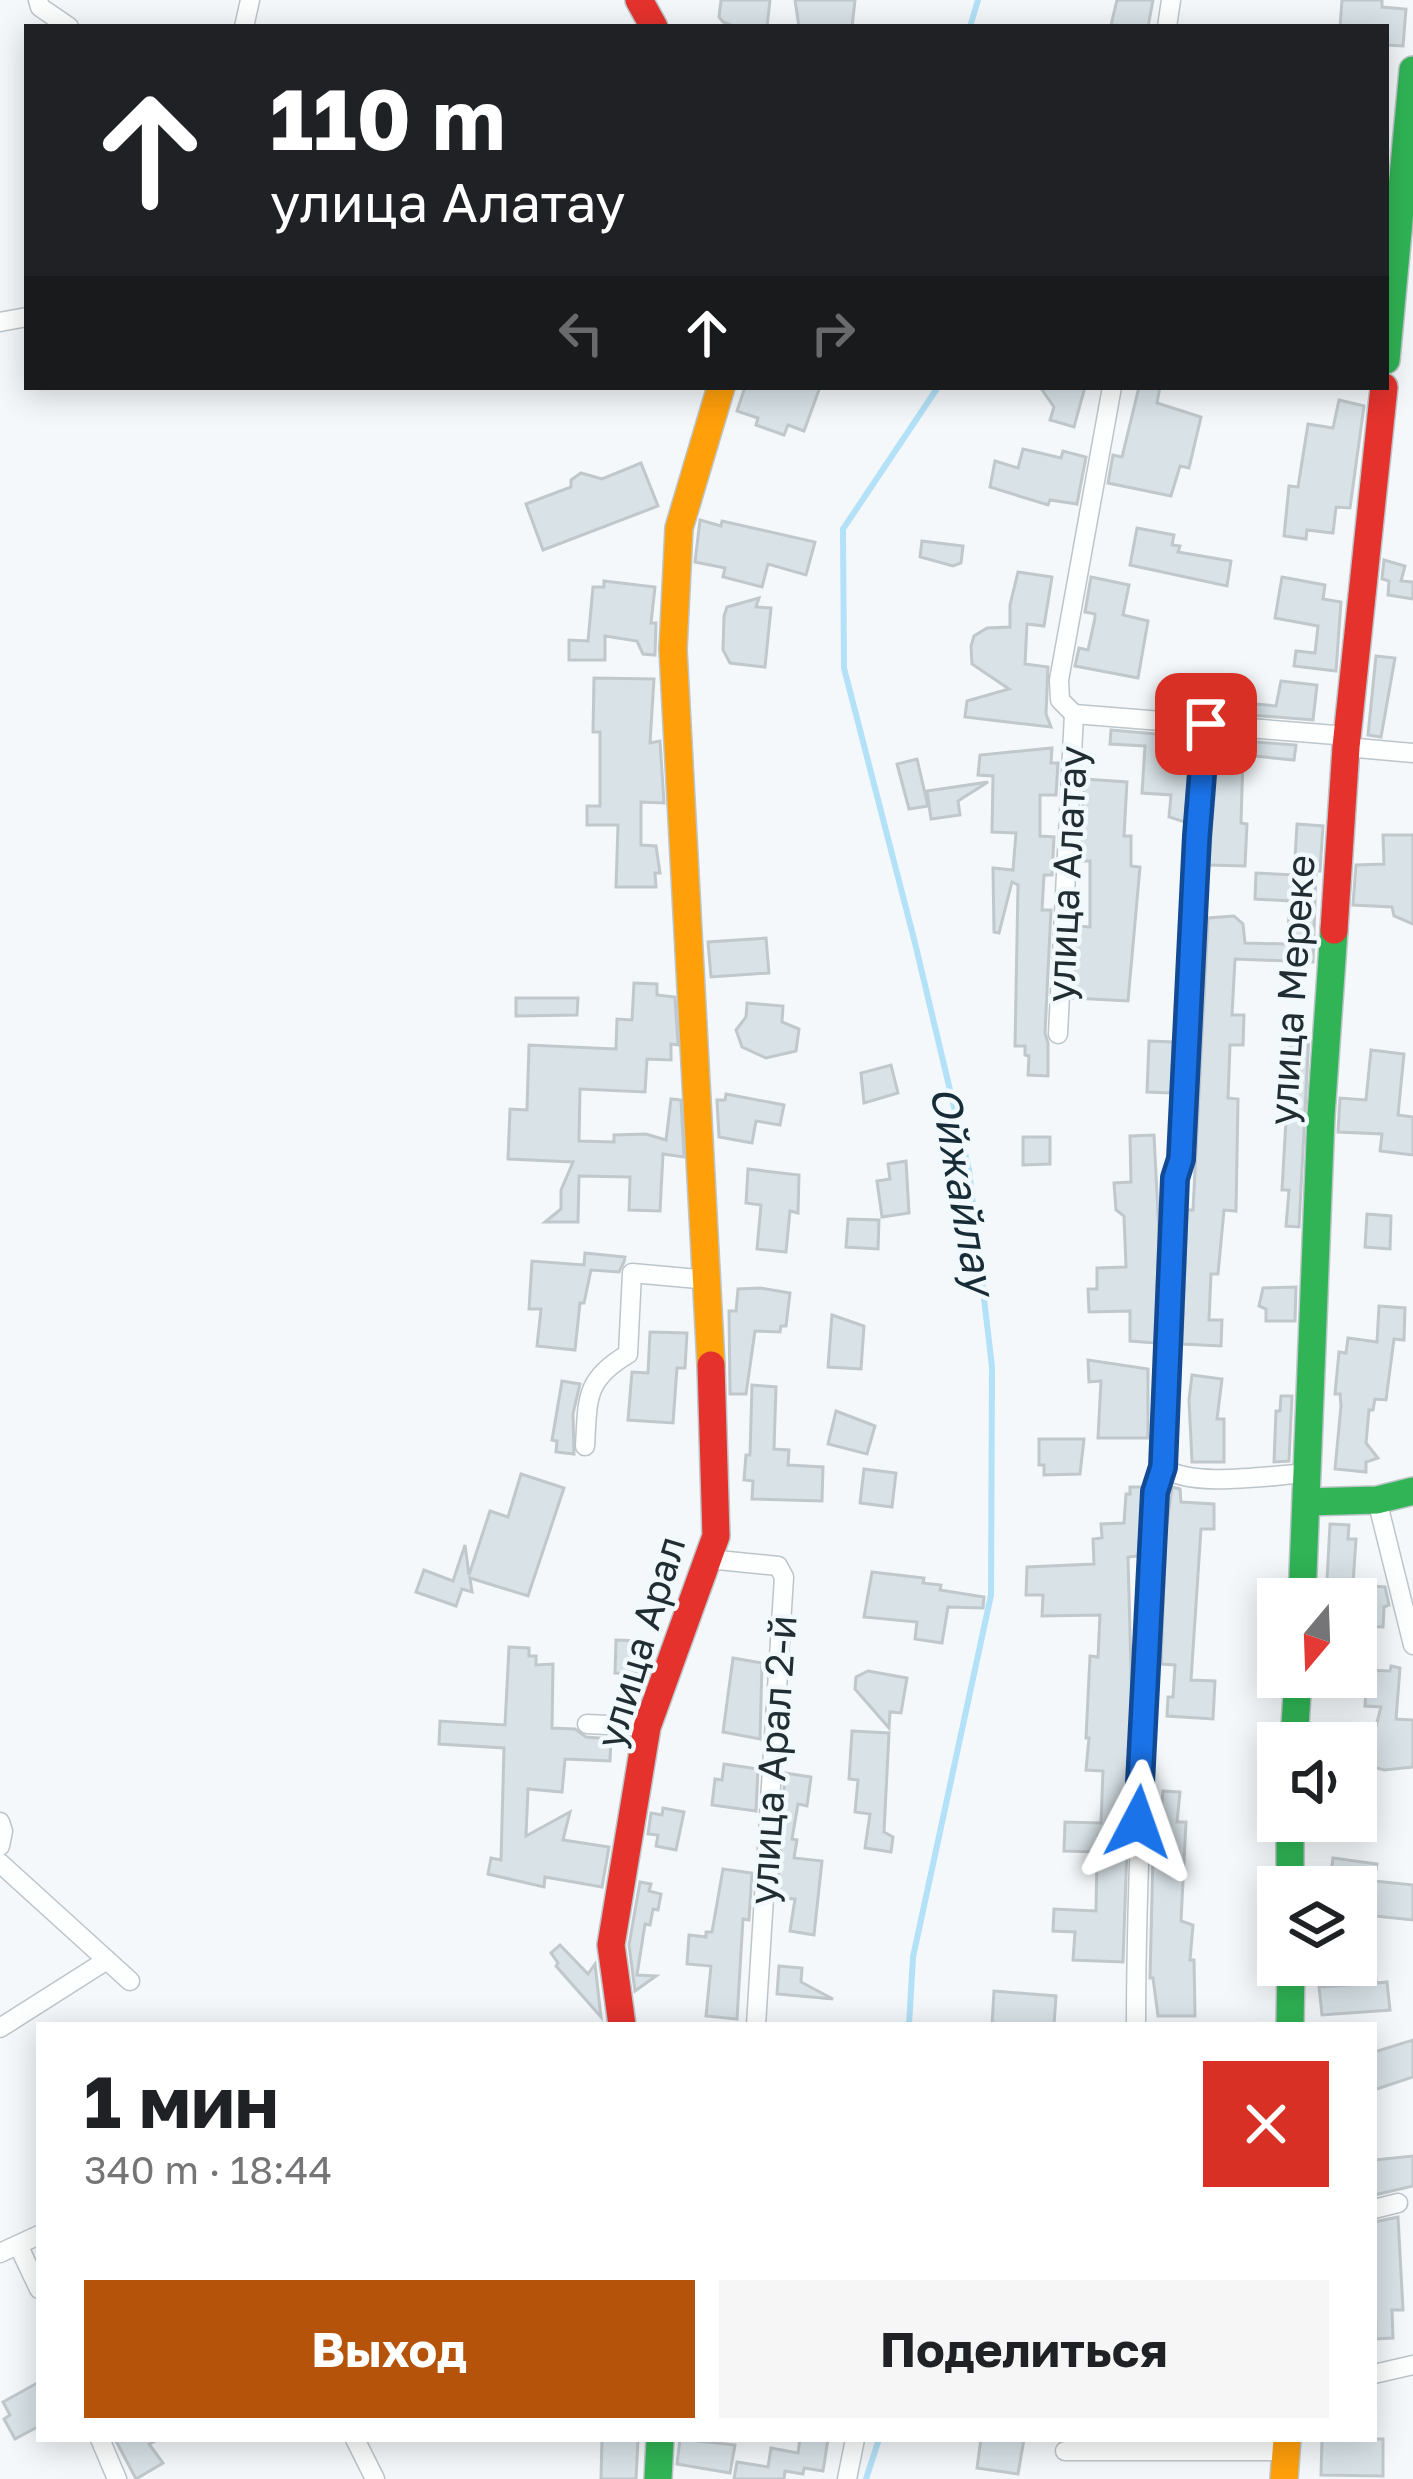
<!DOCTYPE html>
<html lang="ru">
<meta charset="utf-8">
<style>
:root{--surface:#fff;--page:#f6f6f6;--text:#202124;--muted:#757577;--accent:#b45309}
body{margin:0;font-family:"Golos Text",sans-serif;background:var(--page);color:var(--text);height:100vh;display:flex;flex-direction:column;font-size:45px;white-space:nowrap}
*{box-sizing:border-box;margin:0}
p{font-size:39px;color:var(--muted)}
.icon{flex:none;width:66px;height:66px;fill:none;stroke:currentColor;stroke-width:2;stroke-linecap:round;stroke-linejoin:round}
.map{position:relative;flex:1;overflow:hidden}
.sheet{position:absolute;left:36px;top:2022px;width:1341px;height:420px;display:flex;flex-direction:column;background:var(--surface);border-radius:0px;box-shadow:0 6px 30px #0003}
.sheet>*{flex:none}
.banner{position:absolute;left:24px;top:24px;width:1365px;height:366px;border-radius:0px;box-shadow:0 6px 30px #0003;background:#202124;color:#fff;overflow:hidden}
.needle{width:78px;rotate:199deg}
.buttons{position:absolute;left:1257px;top:1578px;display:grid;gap:24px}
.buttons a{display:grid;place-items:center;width:120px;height:120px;border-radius:0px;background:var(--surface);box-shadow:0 6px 30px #0003;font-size:60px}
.pin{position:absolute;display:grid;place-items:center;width:102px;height:102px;color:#fff;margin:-51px;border-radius:24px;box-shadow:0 6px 18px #0006}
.me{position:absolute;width:132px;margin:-66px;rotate:4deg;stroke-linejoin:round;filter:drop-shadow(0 0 9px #0008)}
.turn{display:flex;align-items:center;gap:42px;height:252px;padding:0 48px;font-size:54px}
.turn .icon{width:156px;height:156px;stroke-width:2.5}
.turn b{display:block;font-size:84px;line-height:102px}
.lanes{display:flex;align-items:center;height:114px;padding:0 48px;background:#0003;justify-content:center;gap:60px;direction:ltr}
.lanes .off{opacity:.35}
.round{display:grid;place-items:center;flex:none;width:126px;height:126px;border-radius:0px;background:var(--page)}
.summary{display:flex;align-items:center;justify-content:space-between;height:204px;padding:0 48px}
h1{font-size:72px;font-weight:700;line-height:90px}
.action{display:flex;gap:24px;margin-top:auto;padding:24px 48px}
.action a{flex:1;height:138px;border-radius:0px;background:var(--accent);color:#fff;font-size:48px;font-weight:700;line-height:138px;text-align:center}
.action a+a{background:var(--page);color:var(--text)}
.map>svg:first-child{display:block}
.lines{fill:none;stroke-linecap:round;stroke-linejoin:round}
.stream{stroke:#b3e1f7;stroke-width:6}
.building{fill:#d8e2e7;stroke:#c0c8cc;stroke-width:3}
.street-casing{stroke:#bcc5c9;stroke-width:21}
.fast-casing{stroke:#bcc5c9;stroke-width:30}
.slow-casing{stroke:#bcc5c9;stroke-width:30}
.jam-casing{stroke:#bcc5c9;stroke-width:30}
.street{stroke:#fdfefe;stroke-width:18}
.fast{stroke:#30b455;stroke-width:27}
.slow{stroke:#ff9f0a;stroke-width:27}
.jam{stroke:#e5322d;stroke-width:27}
.route-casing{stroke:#114b97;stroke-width:30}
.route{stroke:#1a73e8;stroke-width:21}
.labels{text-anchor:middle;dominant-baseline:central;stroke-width:9;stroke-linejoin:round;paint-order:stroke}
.street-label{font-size:39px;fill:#202e34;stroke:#f2f9fc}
.water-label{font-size:42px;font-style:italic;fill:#172c36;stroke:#f2f9fc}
</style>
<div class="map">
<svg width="1413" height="2479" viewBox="0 0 1413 2479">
<rect width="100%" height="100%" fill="#f4f8fa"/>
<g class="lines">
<g class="stream">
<path d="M970,27L978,0"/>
<path d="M909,2025L913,1957L991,1595L992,1367L969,1170L915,943L844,668L843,529L938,387"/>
<path d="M866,2479L879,2439"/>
</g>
</g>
<g class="building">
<path d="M721,0H770L767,27H736L723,22L719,17Z"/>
<path d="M795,0H855L852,27H799Z"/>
<path d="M1117,0H1153L1148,27L1111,25Z"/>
<path d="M1342,0H1382V7L1406,9L1403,46L1386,45V27H1340Z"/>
<path d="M745,387H820L804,431L788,425L784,435L756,425L758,418L737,411Z"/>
<path d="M1040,387H1085L1074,427L1050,420L1054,407Z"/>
<path d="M1139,387H1160L1157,403L1201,417L1189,468L1180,466L1171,496L1108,483L1113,455L1122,457Z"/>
<path d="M1339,400L1364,406L1350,508L1336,507L1333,533L1307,530L1306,539L1284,536L1289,486L1298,487L1308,424L1333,428Z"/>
<path d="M1023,449L1061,458L1063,451L1086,457L1077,504L1050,500L1048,505L990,487L995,461L1018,468Z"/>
<path d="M641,463L658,506L543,550L526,504L571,487V480L581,473L602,479Z"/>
<path d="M700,520L721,526L722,521L815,542L806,575L768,564L762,587L723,577L725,568L695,562Z"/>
<path d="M1137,528L1174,535L1172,545L1180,546L1178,552L1231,561L1227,586L1130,565Z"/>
<path d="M922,541L963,546L961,563L953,566L920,557Z"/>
<path d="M1384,560L1405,566L1401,581L1413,582V599L1388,595L1389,581L1382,579Z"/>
<path d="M1018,572L1052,577L1044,626L1027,624L1025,664L1048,667L1046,714L1051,727L965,717L967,701L1009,689L972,664L971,646L974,636L987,628L1010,627V605Z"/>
<path d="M1091,577L1129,585L1123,615L1148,621L1138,678L1075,666L1079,648L1088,650L1095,618V614L1085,612Z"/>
<path d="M1282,577L1325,585L1323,599L1341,602L1336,671L1294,666L1296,651L1315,653L1318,626L1275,618Z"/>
<path d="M604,581L655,587L651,623H656L655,655L643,654L637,641L605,636V660H569V640L588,641L593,587H604Z"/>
<path d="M759,598L756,607L771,608L765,667L730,663L723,650L724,616L727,607Z"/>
<path d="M1376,656L1395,658L1381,737L1368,735Z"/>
<path d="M594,678L654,679L650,743L660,741L664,803L641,802V845L656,846L660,873H655L656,887H616L618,825H587V806H600V732H593Z"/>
<path d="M1281,681L1317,685L1313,720L1177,709V692H1187V684L1237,688L1235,702L1276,706Z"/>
<path d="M1111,730L1191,737L1185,822L1169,817L1171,795L1142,793L1145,746L1110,744Z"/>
<path d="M1218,739L1296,745L1294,760L1243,755L1241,823L1247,824L1245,866L1209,865Z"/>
<path d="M1052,748L1051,763H1058L1056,795H1040V836L1054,837L1052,875H1044L1042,910H1051L1045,1033L1048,1043V1076L1028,1075L1029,1056L1025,1055V1046H1015L1018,885L1012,882L999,933L994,932L993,868L1013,870L1016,833L992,832L993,776L978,775L980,755Z"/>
<path d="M917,759L928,806L909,809L897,764Z"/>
<path d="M1084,779L1127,782L1124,836H1131V866L1140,867L1128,1001L1073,998L1077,926L1090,927V861H1080Z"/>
<path d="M988,782L958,801L960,815L931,819L927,791Z"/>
<path d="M1297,824L1323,826L1320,871H1316L1313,962L1235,959L1232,1015H1244L1243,1045H1230L1228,1098L1238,1099L1236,1211L1224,1210L1218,1274H1211L1209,1320H1222L1221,1346L1182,1344L1187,1210H1193L1208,918L1234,916L1243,924L1245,943L1287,944L1290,901L1255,899L1256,873L1294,875Z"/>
<path d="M1383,835H1413V924L1394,916L1392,907L1353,905L1356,865L1384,864Z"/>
<path d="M766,938L769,973L711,977L708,942Z"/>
<path d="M634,983L657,984V995L675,997L678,1045L671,1044V1060L647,1059L645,1092L580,1089L579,1141L614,1142V1135L646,1134L666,1140L671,1099L681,1100L684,1157L663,1154L660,1211L629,1210L630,1177L579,1176L578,1222H545L561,1209V1190L573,1162L508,1159L510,1109L527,1110L529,1045L616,1049L617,1019L632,1020Z"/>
<path d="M516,998H578L577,1015L516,1016Z"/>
<path d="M747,1003L783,1006L782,1022L799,1029L796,1051L766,1058L742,1047L736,1030L746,1017Z"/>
<path d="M1291,1033L1309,1034L1299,1227L1286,1226L1289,1190H1282Z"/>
<path d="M1149,1041L1173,1042L1171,1093L1147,1092Z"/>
<path d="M1371,1050L1404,1054L1398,1115L1413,1117V1155L1380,1151L1382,1134L1338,1132L1340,1098L1366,1100Z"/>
<path d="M891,1065L898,1093L864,1103L861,1073Z"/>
<path d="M726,1094L784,1105L780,1125L756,1121L752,1143L719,1137L717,1100H725Z"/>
<path d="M1154,1135L1159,1234L1155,1343L1130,1341V1311L1089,1312L1088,1289H1097V1268L1126,1267L1124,1216L1116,1210L1114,1183L1131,1182L1130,1136Z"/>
<path d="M1023,1137H1050V1164L1023,1165Z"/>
<path d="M906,1161L909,1213L882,1217L877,1181L890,1179L888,1164Z"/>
<path d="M748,1169L799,1175L798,1213L790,1211L786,1252L757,1249L761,1205L746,1203Z"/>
<path d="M1367,1214L1391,1216L1390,1249L1365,1247Z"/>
<path d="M848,1219L879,1220L878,1249L846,1247Z"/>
<path d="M585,1253L625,1257L624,1262L619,1272L591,1270L584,1303H580L575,1350L537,1346L541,1309H529L532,1261L584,1265Z"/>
<path d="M1296,1287L1295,1321H1266V1309L1259,1306L1263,1288Z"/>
<path d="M760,1288L790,1293L786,1326H781L780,1332L755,1331L746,1394H730L729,1311H736L738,1289Z"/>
<path d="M1379,1306L1405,1308L1404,1340L1394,1339L1386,1400L1375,1399L1373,1410H1369L1366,1443L1378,1458L1366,1462V1472L1335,1469L1341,1406L1340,1394H1335L1339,1352L1346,1353L1348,1338L1377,1342Z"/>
<path d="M832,1315L864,1326L861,1369L828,1367Z"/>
<path d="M650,1332L687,1333L685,1368H677L673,1423L628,1420L632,1372L648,1373Z"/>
<path d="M1088,1360L1148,1369V1438H1098L1101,1381L1089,1382Z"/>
<path d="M1192,1375L1222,1379L1217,1419H1224V1462H1192L1189,1400Z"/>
<path d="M562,1381L580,1384L573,1414L574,1454L556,1452L557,1441L552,1440Z"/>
<path d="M752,1385L776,1387L774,1449L789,1450L788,1465L823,1467L822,1501L752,1499L753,1481L744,1480L746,1455H750Z"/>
<path d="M1281,1396H1292L1289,1461L1274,1462L1276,1411H1280Z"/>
<path d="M836,1411L875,1426L867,1454L828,1444Z"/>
<path d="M1039,1439H1084L1080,1474L1044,1475V1465H1039Z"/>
<path d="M864,1469L896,1473L892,1507L860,1503Z"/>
<path d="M521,1474L564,1488L528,1596L470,1578L472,1592L462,1589L456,1606L416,1592L424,1570L453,1581L465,1545L469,1575L490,1511L508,1517Z"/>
<path d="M1130,1487H1144L1138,1556L1128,1557L1132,1707L1123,1962L1073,1960L1075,1932L1053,1931L1054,1909L1096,1911L1097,1852L1064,1851L1065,1822L1101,1823L1103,1771L1086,1770L1089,1738H1086L1090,1656L1098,1657L1100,1615L1042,1616L1043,1595H1026L1027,1567L1094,1564L1093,1539L1102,1538L1101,1524L1124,1523L1126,1494H1130Z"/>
<path d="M1172,1487L1180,1489L1181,1502L1214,1504V1529H1201L1191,1680L1215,1681L1213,1719L1167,1716L1168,1697H1173L1175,1665L1161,1664L1166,1532Z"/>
<path d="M1330,1524L1349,1525L1348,1539H1356L1352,1599H1326Z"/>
<path d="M872,1572L924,1578L923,1583L941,1585L940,1590L984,1597L983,1608L948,1607L942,1643L915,1639L917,1622L864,1617Z"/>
<path d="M1356,1585L1385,1587L1389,1605L1384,1607L1383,1627L1356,1626Z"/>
<path d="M616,1640L641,1641L639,1674L615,1673Z"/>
<path d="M509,1647L529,1648V1656H536V1665L553,1664L552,1728L575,1729L586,1737L611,1739L610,1761L565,1759L562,1792L528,1789L526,1836L570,1812L563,1840L609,1847L602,1887L545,1877L544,1887L488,1874L491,1858L501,1860L504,1748L439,1744L440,1721L505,1725Z"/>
<path d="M733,1658L762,1663L760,1739L723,1732Z"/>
<path d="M1391,1666L1400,1668L1396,1719L1413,1720V1767L1384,1770L1366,1765L1381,1707L1365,1706L1367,1670L1390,1671Z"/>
<path d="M868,1671L907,1678L901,1713L890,1712L889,1728L855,1689L856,1677Z"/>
<path d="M852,1731L889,1733L884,1832L893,1837L891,1852L865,1848L870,1814L855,1812L858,1780L849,1779Z"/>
<path d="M724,1764L758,1769L756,1811L712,1805L715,1779L722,1780Z"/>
<path d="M785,1773L811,1777L807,1806L798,1804L792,1839L797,1840L794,1858L822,1861L814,1935L790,1931L795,1899L777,1898Z"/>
<path d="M1163,1791L1180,1792L1177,1822H1186L1181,1921L1193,1925L1190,1960H1194L1195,2016H1158L1153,1978H1150L1154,1812L1161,1813Z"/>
<path d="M663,1808L684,1812L676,1850L656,1846L658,1835L648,1834L651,1813L662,1815Z"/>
<path d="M1333,1858L1377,1864L1374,1881L1413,1885V1920L1356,1914V1887H1329Z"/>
<path d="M723,1869L752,1873L749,1920L743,1919L737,2019L706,2016L711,1966L687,1964L689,1935L706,1937V1932H712Z"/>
<path d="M640,1882L651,1884L649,1891L661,1894L658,1910L653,1909L650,1925L645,1924L637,1975L656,1976L635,1991L629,1945Z"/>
<path d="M1356,1935L1374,1945L1376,1983L1387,1982L1390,2010L1322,2015L1319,1987L1359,1984Z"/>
<path d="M560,1945L588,1974L595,1964L601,2017L556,1966L558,1963L551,1953Z"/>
<path d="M779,1966L802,1968L801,1982L833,1999L777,1994Z"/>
<path d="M994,1991L1056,1996L1054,2025H992Z"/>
<path d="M1413,2040V2077L1374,2090V2052Z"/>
<path d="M1413,2156V2186L1374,2195V2160Z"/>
<path d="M1398,2217L1403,2310H1392L1393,2338L1376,2339L1374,2222Z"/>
<path d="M39,2382V2426L15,2439L4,2419L10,2415L3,2402Z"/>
<path d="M115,2439H160L149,2444L163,2463L136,2479Z"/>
<path d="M602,2439H638L636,2479H601Z"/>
<path d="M680,2439L735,2445L730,2473L677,2464Z"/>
<path d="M800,2439H828L823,2471L804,2468L803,2474L785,2471L784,2479H734L737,2462L768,2467L771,2448L798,2453Z"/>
<path d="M981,2439H1024L1018,2474L977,2468Z"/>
<path d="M1322,2439H1383V2476L1321,2475Z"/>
</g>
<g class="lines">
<defs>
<g id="street">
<path d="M38,0L40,7L69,27"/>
<path d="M244,27L250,0"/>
<path d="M1167,27L1171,0"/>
<path d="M0,322L27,317"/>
<path d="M1074,714L1060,700L1059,680L1112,387"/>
<path d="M1074,714L1348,736"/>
<path d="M1346,747L1413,753"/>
<path d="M1058,1034L1074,714"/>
<path d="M585,1446C588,1399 584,1380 628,1354L632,1273L709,1280"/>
<path d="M1163,1467C1190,1489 1272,1475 1308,1473"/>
<path d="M1377,1500L1413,1645"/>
<path d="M708,1559L778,1566L784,1577L756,2025"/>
<path d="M587,1724L647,1727"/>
<path d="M0,1822L3,1831L0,1846"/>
<path d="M0,1863L130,1981"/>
<path d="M1136,2025C1136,1896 1142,1769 1149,1640C1153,1583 1146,1522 1163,1467L1175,1178L1181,1159L1197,836L1206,725"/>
<path d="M0,2028L107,1960"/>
<path d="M1374,2209L1398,2203"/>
<path d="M19,2247L39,2289"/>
<path d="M0,2253L39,2235"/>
<path d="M1374,2374L1413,2365"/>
<path d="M100,2439L117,2479"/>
<path d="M355,2439L375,2479"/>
<path d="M1065,2451H1286"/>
<path d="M847,2479L855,2439"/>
</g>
<g id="fast">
<path d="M1386,360L1413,70"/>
<path d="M1307,1502L1377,1500L1413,1491"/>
<path d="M1302,1599L1321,1116L1334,930"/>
<path d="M1294,1743L1298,1677"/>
<path d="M1290,1821V1887"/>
<path d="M1290,2025L1291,1965"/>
<path d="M658,2479L660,2439"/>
</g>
<g id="slow">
<path d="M711,1365L673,649L679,528L721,387"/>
<path d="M1284,2479L1287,2439"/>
</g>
<g id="jam">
<path d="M639,0L654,27"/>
<path d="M1334,930L1346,747L1384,387"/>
<path d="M622,2025L611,1945L647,1727L716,1536L711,1365"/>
</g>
</defs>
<use href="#street" class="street-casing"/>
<use href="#fast" class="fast-casing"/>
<use href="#slow" class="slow-casing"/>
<use href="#jam" class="jam-casing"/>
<use href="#street" class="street"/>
<use href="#fast" class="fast"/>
<use href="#slow" class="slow"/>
<use href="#jam" class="jam"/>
</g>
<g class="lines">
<defs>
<path id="route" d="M1138,1822L1155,1492L1163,1467L1175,1178L1181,1159L1197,836L1206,724"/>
</defs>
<use href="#route" class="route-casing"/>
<use href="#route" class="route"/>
</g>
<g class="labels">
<g class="street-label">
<text transform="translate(1066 874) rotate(-87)">улица Алатау</text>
<text transform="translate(1291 990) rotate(-86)">улица Мереке</text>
<text transform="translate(640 1642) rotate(-73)">улица Арал</text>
<text transform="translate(772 1760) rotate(-86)">улица Арал 2-й</text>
</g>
<g class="water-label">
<text transform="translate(964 1190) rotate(80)">Ойжайлау</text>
</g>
</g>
</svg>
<div class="buttons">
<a><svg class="needle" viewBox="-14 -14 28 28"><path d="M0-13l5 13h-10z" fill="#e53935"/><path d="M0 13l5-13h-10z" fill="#757577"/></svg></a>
<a><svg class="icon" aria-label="sound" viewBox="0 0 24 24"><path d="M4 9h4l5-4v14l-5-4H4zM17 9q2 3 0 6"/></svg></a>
<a><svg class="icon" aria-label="layers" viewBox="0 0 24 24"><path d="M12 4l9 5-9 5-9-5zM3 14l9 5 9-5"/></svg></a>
</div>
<div class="pin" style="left:1206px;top:724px;background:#d93025"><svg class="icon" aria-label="arrive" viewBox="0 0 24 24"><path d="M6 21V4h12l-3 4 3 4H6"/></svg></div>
<svg class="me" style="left:1138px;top:1822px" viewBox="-20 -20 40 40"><path d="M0-17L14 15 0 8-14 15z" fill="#1a73e8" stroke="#fff" stroke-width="4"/></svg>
<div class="banner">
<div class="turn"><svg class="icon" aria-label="ahead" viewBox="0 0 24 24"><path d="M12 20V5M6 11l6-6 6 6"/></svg><div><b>110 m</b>улица Алатау</div></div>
<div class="lanes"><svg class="icon off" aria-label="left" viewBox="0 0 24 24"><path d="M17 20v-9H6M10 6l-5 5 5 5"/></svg><svg class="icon" aria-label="ahead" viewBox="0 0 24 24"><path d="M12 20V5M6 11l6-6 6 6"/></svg><svg class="icon off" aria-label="right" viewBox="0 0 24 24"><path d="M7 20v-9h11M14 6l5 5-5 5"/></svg></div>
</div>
<section class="sheet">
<div class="summary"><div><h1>1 мин</h1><p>340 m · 18:44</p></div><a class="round" style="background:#d93025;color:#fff"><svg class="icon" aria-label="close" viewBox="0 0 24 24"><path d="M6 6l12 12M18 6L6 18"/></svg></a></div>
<div class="action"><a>Выход</a><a>Поделиться</a></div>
</section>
</div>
